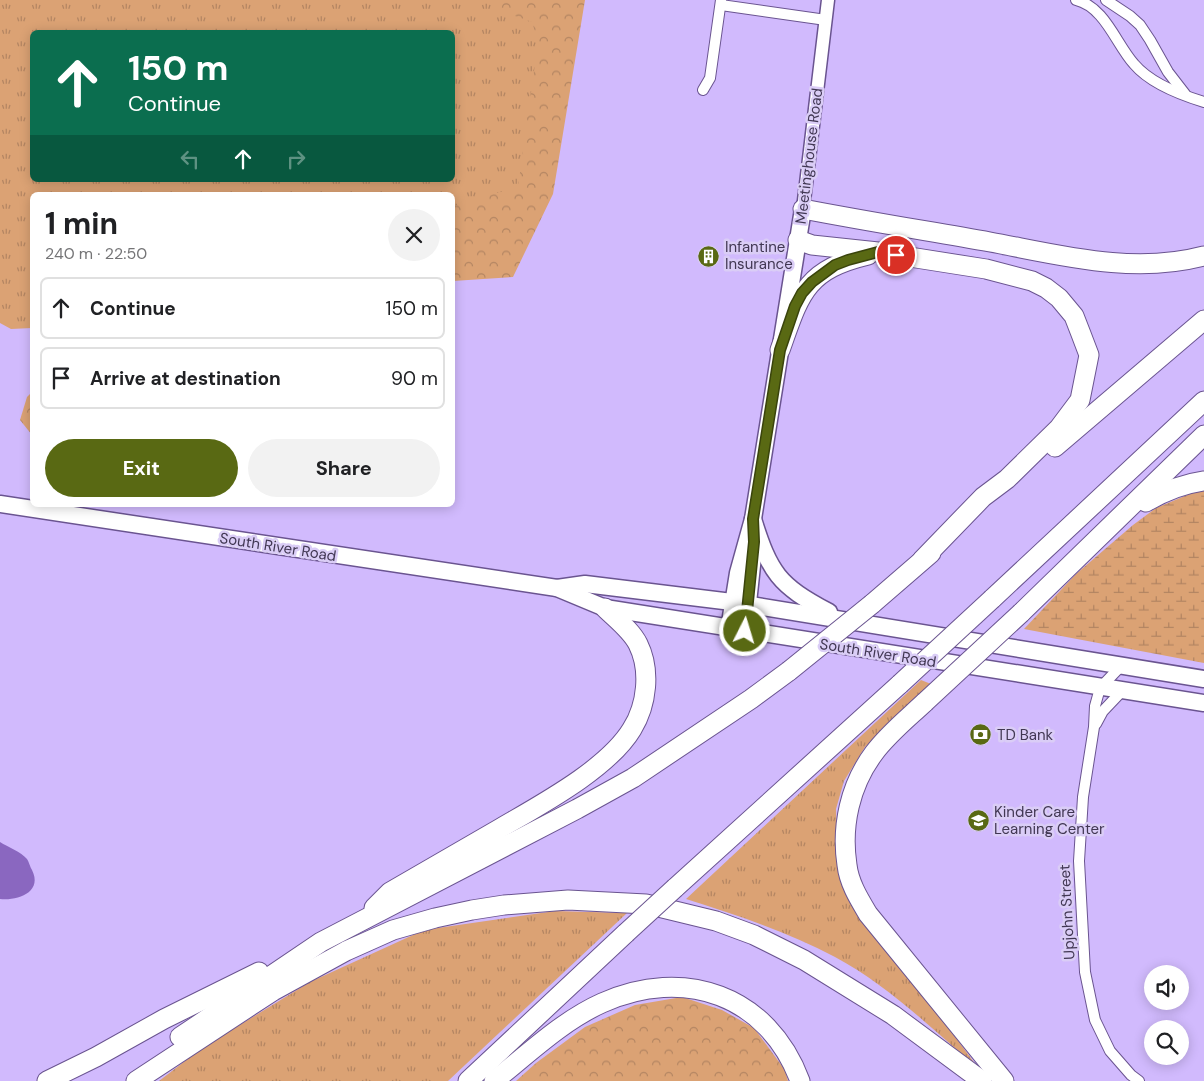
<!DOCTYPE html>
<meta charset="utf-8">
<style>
:root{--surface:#fff;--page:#f2f2f2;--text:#202124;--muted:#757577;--line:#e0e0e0;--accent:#596913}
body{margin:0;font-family:"DM Sans",sans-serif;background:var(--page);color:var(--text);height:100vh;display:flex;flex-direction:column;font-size:19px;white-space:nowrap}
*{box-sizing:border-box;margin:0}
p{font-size:16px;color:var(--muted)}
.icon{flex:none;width:28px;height:28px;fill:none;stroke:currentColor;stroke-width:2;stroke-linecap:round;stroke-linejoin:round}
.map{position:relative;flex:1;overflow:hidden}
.panel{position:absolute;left:30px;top:192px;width:425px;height:315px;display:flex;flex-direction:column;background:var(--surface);border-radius:8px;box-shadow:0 2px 12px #0003}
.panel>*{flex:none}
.guide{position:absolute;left:30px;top:30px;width:425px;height:152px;border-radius:8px;box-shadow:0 2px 12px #0003;background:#0b6e4f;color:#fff;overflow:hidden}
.tools{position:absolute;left:1144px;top:965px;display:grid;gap:10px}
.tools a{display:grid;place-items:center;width:45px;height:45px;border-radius:50%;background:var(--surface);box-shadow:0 2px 12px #0003;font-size:25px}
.pin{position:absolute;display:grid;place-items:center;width:42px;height:42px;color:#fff;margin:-21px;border:2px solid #fff;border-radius:50%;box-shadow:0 1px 5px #0007}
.me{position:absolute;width:55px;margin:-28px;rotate:5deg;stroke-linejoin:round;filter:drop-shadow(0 0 4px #0008)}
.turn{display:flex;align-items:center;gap:18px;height:105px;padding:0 15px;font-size:22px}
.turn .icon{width:65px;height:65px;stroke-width:2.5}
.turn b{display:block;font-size:35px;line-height:42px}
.lanes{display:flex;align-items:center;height:48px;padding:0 15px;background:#0003;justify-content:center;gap:25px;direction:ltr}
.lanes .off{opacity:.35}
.round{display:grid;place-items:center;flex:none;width:52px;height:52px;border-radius:26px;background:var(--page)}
.summary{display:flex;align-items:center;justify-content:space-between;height:85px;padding:0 15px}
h1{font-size:30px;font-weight:700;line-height:38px}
.action{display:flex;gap:10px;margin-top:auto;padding:10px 15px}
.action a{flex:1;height:58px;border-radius:30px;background:var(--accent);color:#fff;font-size:20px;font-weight:700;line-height:58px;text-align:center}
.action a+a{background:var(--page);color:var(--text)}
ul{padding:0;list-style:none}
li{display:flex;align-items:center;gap:15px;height:62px;margin:0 10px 8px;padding:0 5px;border:2px solid var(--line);border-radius:8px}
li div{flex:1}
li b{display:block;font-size:19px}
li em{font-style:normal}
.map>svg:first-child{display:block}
.grass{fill:url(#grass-tufts);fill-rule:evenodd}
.forest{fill:url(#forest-crowns)}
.wetland{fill:url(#wetland-marsh)}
.water{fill:#8a67c0}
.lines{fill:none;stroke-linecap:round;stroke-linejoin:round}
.minor-casing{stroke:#6a5490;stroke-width:12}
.tertiary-casing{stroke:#6a5490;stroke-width:15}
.primary-casing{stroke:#6a5490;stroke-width:19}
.motorway-casing{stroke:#6a5490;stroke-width:21}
.minor{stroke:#fff;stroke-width:10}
.tertiary{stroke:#fff;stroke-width:12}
.primary{stroke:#fff;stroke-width:16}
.motorway{stroke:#fff;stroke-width:19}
.motorway-bridge-casing{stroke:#6a5490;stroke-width:21;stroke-linecap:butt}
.motorway-bridge{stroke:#fff;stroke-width:19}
.route-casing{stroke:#3a440c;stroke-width:12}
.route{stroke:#596913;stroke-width:9}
.labels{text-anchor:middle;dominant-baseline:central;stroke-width:5;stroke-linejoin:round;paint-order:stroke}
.street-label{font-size:15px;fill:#413753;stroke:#dacdf6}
.poi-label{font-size:15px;fill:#413753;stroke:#dacdf6;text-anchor:start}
</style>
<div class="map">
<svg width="1204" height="1081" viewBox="0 0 1204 1081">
<defs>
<pattern id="grass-tufts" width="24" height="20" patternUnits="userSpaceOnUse" patternTransform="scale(1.25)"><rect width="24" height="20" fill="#dba274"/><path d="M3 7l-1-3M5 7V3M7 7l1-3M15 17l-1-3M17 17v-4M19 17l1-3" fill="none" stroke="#b38562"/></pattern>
<pattern id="forest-crowns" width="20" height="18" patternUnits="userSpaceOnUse" patternTransform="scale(1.25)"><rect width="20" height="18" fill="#dba274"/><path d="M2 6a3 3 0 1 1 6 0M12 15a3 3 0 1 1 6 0" fill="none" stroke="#b38562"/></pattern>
<pattern id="wetland-marsh" width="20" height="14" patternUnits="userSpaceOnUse" patternTransform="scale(1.25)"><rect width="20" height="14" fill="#dba274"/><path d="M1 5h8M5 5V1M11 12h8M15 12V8" fill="none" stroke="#b38562"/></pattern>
</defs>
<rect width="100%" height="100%" fill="#d1bafd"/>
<g class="grass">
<path d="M0,0H557L520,219L453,234L452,195H32V328L11,329L0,323ZM32,32H452V180H32Z"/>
<path d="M921,680L931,684L865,747L844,781L836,809L838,871L868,920L979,1069C933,1030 889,986 835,957C788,932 737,915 686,899Z"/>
<path d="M555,911L627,913L448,1081H159L202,1048L310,982L424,930Z"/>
</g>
<g class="forest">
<path d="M497,0H585L553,194L513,277L453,281V206L518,187L538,42L532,22L504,12Z"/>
<path d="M32,392V435L20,420L27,397Z"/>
<path d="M682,997L722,1010L754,1028L785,1070L788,1081H516L536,1063L585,1027L635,1005Z"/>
</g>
<path class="wetland" d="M1204,488V663L1024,629L1076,574L1133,525L1156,508Z"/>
<path class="water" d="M0,842C8,847 21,852 27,859C29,862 30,867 32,870C43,892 18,901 0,899Z"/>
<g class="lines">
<defs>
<g id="minor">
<path d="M1076,0C1105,7 1116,44 1134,64C1150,83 1181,95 1204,102"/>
<path d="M1106,0L1130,16L1140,25L1150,40L1168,72L1185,94"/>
<path d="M721,5L826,20"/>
<path d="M703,90L710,78L721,0"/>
<path d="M1121,666L1100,688L1095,706L1094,727L1083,797L1079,861L1085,972L1095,1020L1110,1051L1131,1075L1139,1081"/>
<path d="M1096,724L1103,711L1122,691"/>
</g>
<path id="tertiary" d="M803,209L828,0"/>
<g id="primary">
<path d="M0,504L557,588L605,608L1204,703"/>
<path d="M753,519C770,573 778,585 829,612"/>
<path d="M557,588L585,584L732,602L1204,679"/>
<path d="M729,629L738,573L753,519L803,209"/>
<path d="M745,631L754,547"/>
</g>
<g id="motorway">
<path d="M803,209C865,221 928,231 990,242C1060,255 1133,275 1204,256"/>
<path d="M798,240L812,245L878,252L986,269L1032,281L1046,288L1059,298L1074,316L1081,334L1089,355L1080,400L1059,428L1007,479L983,497L922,560"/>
<path d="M780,350C800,294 805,270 868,255"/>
<path d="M1055,447L1204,320"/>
<path d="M1146,502C1165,491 1182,484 1204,481"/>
<path d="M992,599L1204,401"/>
<path d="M872,604L931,553"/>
<path d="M1021,613L1204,435"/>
<path d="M925,702C908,718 888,734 874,753C850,785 841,826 847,865C849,883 859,899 868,914L1004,1081"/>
<path d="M675,888L900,684"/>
<path d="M374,908L390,892C427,871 463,850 499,829C540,805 608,769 632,729C647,705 651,670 638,644C631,630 616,619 605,608"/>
<path d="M180,1037L321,942L577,809L633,778L751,699L789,671"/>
<path d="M47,1081L96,1057L164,1019L259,972"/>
<path d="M136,1081L273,991L346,951L393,930L435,918L472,910L504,905L568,900L646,904L716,921L754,935L804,960L893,1015L982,1081"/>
<path d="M468,1081L626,933"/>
<path d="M494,1081C528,1054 562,1021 602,1003C684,966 768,995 800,1081"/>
</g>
</defs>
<use href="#minor" class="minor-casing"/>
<use href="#tertiary" class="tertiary-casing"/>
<use href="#primary" class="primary-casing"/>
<use href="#motorway" class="motorway-casing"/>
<use href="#minor" class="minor"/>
<use href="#tertiary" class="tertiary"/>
<use href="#primary" class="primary"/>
<use href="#motorway" class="motorway"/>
<defs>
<g id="motorway-bridge">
<path d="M789,671L872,604"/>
<path d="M900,684L992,599"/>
<path d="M925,702L1021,613"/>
<path d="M626,933L675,888"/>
</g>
</defs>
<use href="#motorway-bridge" class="motorway-bridge-casing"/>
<use href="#motorway-bridge" class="motorway-bridge"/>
</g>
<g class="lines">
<defs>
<path id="route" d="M745,631L754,542L753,519L762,463L780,350L795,306L802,293L812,282L835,265L848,260L878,252L896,255"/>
</defs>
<use href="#route" class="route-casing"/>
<use href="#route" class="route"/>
</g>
<defs>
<symbol id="building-disc" viewBox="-11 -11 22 22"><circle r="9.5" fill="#596913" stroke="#dacdf6"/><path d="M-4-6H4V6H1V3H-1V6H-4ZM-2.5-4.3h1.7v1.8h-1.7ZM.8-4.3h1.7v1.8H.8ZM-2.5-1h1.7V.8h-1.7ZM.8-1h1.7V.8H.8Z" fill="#fff"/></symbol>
<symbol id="bank-disc" viewBox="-11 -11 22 22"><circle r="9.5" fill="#596913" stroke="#dacdf6"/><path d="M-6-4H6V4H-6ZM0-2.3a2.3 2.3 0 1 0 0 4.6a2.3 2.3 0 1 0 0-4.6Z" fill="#fff"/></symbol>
<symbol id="school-disc" viewBox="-11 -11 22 22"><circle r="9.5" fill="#596913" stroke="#dacdf6"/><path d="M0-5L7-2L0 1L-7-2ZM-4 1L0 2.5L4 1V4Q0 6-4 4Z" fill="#fff"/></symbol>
</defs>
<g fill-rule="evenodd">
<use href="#building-disc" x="696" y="244" width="25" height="25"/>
<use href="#bank-disc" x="968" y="722" width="25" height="25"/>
<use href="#school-disc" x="966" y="808" width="25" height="25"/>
</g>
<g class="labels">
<g class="street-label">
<text transform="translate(809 156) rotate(-83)">Meetinghouse Road</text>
<text transform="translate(278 547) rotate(9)">South River Road</text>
<text transform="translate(878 653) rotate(9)">South River Road</text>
<text transform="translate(1067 912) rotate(-93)">Upjohn Street</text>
</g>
<g class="poi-label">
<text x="725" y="247">Infantine<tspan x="725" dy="17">Insurance</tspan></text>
<text x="997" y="735">TD Bank</text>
<text x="994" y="812">Kinder Care<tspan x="994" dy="17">Learning Center</tspan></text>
</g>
</g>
</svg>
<div class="tools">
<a><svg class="icon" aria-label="sound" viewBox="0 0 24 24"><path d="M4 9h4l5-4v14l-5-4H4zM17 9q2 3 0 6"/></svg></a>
<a><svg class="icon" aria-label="search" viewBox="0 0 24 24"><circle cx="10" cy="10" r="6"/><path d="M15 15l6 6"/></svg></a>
</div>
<div class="pin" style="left:896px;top:255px;background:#d93025"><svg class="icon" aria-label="arrive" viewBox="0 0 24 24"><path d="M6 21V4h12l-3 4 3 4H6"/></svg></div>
<svg class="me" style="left:745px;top:631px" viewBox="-20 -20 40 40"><circle r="17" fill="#596913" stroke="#fff" stroke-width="3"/><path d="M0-11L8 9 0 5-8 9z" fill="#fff"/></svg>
<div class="guide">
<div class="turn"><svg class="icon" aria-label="ahead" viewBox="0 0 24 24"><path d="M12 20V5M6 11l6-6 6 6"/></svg><div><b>150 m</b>Continue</div></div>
<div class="lanes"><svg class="icon off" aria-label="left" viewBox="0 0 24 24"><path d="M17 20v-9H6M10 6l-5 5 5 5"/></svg><svg class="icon" aria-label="ahead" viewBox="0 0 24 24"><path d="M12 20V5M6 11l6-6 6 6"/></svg><svg class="icon off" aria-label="right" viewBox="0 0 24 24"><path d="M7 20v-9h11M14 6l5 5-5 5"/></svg></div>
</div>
<section class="panel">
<div class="summary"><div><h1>1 min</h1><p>240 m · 22:50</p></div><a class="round"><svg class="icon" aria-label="close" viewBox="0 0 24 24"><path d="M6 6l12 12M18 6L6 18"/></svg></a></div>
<ul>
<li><svg class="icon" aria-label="ahead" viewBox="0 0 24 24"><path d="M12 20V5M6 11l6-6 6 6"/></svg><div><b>Continue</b></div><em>150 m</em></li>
<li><svg class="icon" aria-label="arrive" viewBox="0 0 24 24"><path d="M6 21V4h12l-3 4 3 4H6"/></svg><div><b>Arrive at destination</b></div><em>90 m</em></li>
</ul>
<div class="action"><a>Exit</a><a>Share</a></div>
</section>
</div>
